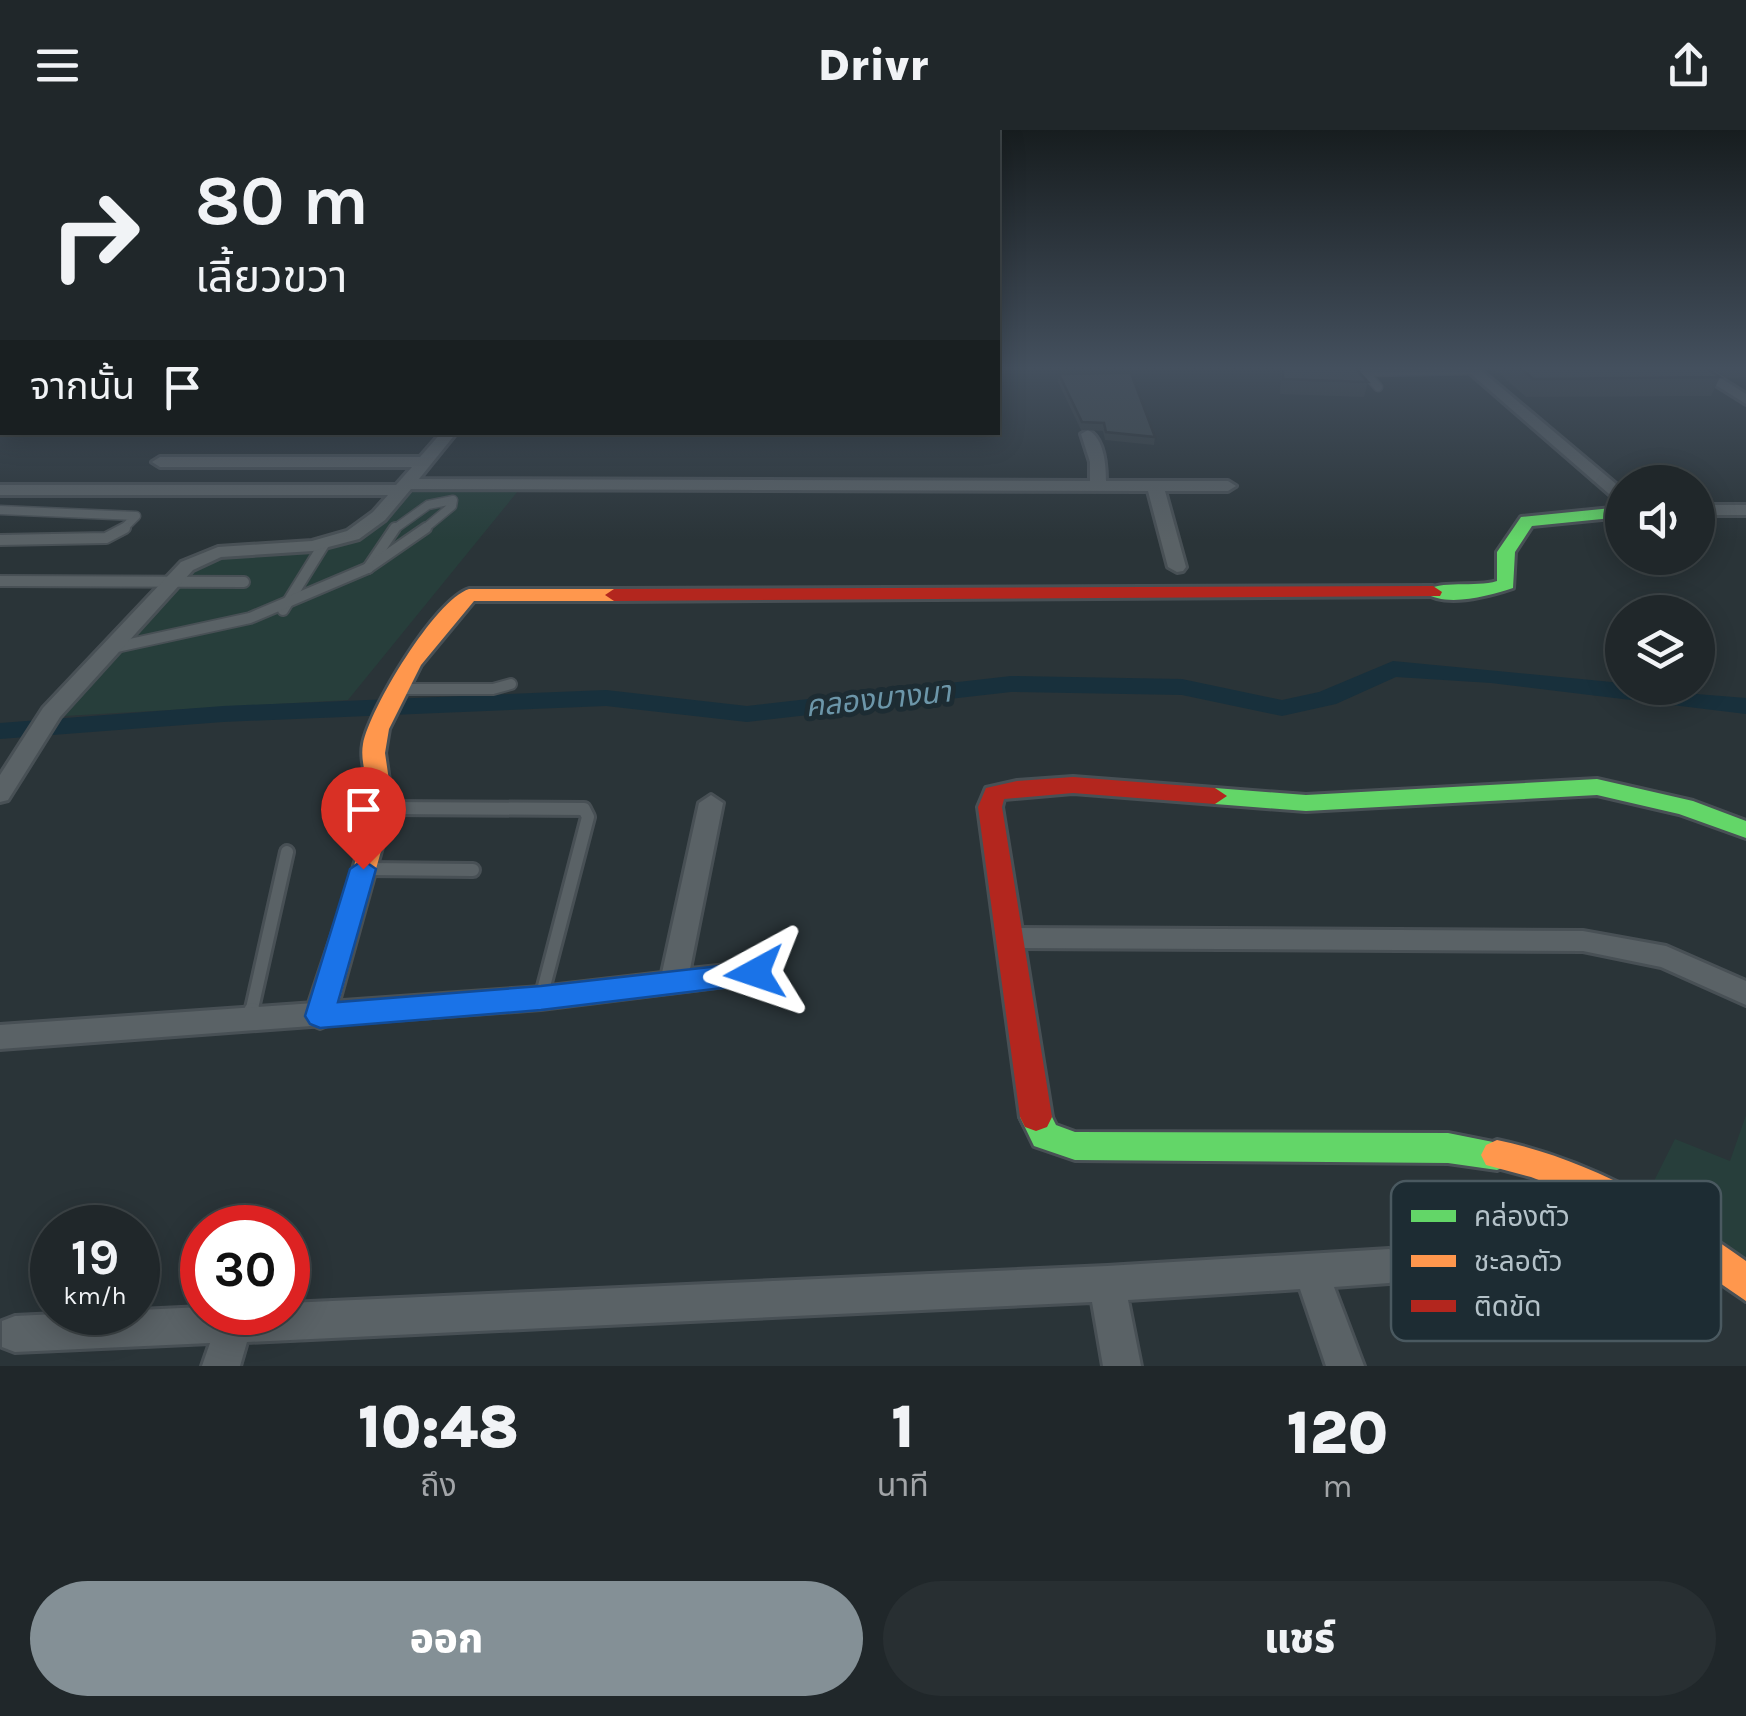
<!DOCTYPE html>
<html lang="th">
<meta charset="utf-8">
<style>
:root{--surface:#20272a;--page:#282f32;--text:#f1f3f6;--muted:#a2a5a8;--line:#3d4447;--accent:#849096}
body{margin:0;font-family:Karla,"Noto Sans Thai",sans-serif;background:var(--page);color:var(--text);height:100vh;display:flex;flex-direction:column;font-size:38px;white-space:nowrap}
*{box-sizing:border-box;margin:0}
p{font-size:32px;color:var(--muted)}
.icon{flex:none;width:55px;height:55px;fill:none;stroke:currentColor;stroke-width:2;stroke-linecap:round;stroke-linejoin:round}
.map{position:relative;height:1236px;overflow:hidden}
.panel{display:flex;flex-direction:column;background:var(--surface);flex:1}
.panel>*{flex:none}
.hud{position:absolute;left:0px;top:0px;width:1000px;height:305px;box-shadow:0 5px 25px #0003,0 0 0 2px var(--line);background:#20272a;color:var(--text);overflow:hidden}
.fabs{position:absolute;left:1605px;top:335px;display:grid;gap:20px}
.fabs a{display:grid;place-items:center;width:110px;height:110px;border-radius:50%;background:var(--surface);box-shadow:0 5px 25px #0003,0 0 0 2px var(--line);font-size:50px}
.speed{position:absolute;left:30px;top:1075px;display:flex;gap:20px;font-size:50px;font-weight:700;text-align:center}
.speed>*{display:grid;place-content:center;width:130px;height:130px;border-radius:50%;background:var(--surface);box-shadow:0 5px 25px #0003,0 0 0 2px var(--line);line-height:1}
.speed small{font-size:25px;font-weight:400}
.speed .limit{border:15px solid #d22;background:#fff;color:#111}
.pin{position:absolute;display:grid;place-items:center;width:85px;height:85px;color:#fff;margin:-102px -42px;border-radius:50% 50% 50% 0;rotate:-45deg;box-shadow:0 0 10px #0007}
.pin .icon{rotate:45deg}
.me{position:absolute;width:110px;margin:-55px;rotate:265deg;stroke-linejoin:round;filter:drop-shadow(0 0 8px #0008)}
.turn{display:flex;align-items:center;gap:35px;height:210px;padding:0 30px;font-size:45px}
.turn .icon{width:130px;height:130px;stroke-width:2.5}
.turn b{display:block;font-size:70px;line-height:85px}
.then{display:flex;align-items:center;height:95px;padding:0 30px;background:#0003;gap:20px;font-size:38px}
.eta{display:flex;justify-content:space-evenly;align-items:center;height:170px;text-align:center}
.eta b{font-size:60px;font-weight:800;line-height:70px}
.action{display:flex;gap:20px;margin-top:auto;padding:20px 30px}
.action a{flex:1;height:115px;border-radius:60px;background:var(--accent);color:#fff;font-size:40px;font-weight:800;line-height:115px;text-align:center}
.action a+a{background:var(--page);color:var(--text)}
header{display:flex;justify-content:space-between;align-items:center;height:130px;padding:0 30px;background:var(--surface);font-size:45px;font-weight:800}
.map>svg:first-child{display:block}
.green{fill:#273e3b}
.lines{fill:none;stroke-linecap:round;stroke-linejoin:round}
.canal{fill:#18303c;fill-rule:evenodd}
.lane-far3-casing{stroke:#485055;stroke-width:11}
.lane-far2-casing{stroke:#485055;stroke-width:14}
.lane-far1-casing{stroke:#485055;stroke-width:18}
.lane-casing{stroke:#485055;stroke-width:21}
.street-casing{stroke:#485055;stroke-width:6}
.fast-casing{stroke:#485055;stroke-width:6}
.slow-casing{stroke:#485055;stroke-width:6}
.jam-casing{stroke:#485055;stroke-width:6}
.lane-far3{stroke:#5a6266;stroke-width:8}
.lane-far2{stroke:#5a6266;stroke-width:10}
.lane-far1{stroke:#5a6266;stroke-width:12}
.lane{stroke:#5a6266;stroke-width:16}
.street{fill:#5a6266;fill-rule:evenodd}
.fast{fill:#63d668;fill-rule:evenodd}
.slow{fill:#ff974d;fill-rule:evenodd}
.jam{fill:#b3261e;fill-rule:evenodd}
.wall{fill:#353e41}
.building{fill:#3e484c;stroke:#2b3235;stroke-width:2.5}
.route{fill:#1a73e8;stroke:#114b97;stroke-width:2.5}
.labels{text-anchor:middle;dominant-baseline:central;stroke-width:10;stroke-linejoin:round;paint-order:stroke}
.water-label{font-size:30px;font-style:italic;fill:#6c96a9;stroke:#1d2c33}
.key{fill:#1d2c33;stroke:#4a5960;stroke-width:2.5}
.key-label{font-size:28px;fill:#b4c2c9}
</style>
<header><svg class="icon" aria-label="menu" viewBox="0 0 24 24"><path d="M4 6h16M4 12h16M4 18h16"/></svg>Drivr<svg class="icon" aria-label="share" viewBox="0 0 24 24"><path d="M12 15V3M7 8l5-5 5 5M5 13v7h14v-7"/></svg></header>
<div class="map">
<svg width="1746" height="1236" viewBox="0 0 1746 1236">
<rect width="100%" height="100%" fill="#2a3438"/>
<g class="green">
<path d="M404,349L527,350L348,570L46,587L181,434C221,412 258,419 301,413C346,406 374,381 404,349Z"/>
<path d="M1746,985V1129L1651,1057L1675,1009L1730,1031Z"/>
</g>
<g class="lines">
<path class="canal" d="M1393,531L1622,553V558L1746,568V584L1491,553L1396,547L1336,574L1282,586L1182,565L1011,562L747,592L606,576L223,592L0,609V593L223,576L606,560L747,576L1011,546L1182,549L1282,570L1319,562Z"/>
<defs>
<g id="lane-far3">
<path d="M1378,257L1365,242L1472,240"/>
<path d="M0,380L136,386L122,400"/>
<path d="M393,400L428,375L453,370L452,376L423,400"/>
</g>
<g id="lane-far2">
<path d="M0,410L106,408L125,398"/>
<path d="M368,438L395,398"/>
<path d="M368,438L426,398"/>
<path d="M0,451L244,452"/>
<path d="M283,480L324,414"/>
<path d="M112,518L250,488L368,438"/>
<path d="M400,559H493L511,554"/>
</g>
<g id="lane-far1">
<path d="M385,678L584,679L588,687L541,868"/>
<path d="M367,739L473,740"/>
<path d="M251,883L287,722"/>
</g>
<path id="lane" d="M250,888L252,881"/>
<g id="street">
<path d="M1463,237H1477L1622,359V372L1616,370Z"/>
<path d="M1687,237H1703L1746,264V274Z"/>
<path d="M1088,300C1104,308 1106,334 1106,351H1228L1236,356L1228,361H1165L1186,437L1183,441L1177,442L1168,437L1148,361L411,359L385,390L359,409L313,421L221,427L193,440L60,587L8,670L0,672V645L43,578L181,432L218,417L312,411L347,401L373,382L388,365H0V355H396L412,337H160L152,332L160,327H420L442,302H457L419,349L1090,351V332L1081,304Z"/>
<rect x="1698" y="375" width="48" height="10"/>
<path d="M711,665L723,673L690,839L755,832L765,835L769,843L765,851L541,879L0,919V895L541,857L662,843L699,673Z"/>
<path d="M1012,798L1583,801L1666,816L1746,851V875L1661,837L1583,821L1012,818L1002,815L998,808L1002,801Z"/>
<path d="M1389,1119L1401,1124L1407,1136L1401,1148L1389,1153L1334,1157L1364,1236H1326L1300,1159L1128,1170L1141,1236H1103L1092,1172L247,1212L240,1236H202L210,1213L15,1222L2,1217V1191L15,1186L202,1177V1182H288V1173L1107,1136Z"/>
</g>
<g id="fast">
<path d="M1622,377V387L1532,396L1515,422L1513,458C1489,466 1445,478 1424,462C1440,449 1475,458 1497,451V422L1521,387Z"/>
<path d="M1597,649L1693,671L1746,691V708L1679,684L1597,665L1306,681L1215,674L1203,666L1215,658L1306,665Z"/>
<path d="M1036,973L1047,977L1056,995L1075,1002L1448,1003L1508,1015L1513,1025L1508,1035L1497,1040L1448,1033L1075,1030L1034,1016L1020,987L1025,977Z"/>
</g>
<g id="slow">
<path d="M469,459H614L623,465L614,471H474L421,535L389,599L385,623L393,678L335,886L330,894L320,898L310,894L305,886C326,819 353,750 368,682C373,659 359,636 363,614C370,578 435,470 469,459Z"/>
<path d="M1497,1010C1591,1030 1669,1076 1746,1131V1171L1647,1103L1585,1068L1531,1047L1486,1035L1481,1025L1486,1015Z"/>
</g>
<g id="jam">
<path d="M1433,456L1442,462L1440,466L614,471L605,465L614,459Z"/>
<path d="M1073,647L1215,658L1227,666L1215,674L1073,663L1004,669L1002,677L1052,987L1047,997L1036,1001L1025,997L1020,987L978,677L986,658L1017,651Z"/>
</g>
</defs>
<use href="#lane-far3" class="lane-far3-casing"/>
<use href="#lane-far2" class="lane-far2-casing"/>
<use href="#lane-far1" class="lane-far1-casing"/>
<use href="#lane" class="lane-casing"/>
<use href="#street" class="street-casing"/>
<use href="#fast" class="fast-casing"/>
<use href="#slow" class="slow-casing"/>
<use href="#jam" class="jam-casing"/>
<use href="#lane-far3" class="lane-far3"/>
<use href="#lane-far2" class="lane-far2"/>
<use href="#lane-far1" class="lane-far1"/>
<use href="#lane" class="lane"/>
<use href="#street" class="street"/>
<use href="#fast" class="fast"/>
<use href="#slow" class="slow"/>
<use href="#jam" class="jam"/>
</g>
<g class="wall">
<path d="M1281,237H1354L1368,252L1364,267L1280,264Z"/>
<path d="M1492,237H1704L1720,247L1711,266L1526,267Z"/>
<path d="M1711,237H1746V247L1727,248Z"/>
<path d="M1059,244L1155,307L1154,315L1105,310L1103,301L1081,300L1058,252Z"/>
</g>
<g class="building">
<path d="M1283,237H1354L1368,252L1283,249Z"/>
<path d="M1520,237H1704L1720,247L1533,249Z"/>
<path d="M1131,243L1155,307L1106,302L1104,293L1082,292L1059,244Z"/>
</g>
<linearGradient id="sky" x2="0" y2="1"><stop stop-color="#171d1f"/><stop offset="0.58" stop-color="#44505e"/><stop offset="1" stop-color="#44505e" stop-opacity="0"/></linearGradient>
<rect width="1746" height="410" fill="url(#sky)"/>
<path class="route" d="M363,730L376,739L338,872L541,856L755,832L765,835L769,843L765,851L755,854L541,880L320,898L310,894L305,886L350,739Z"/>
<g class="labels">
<g class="water-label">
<text transform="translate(878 569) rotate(-6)">คลองบางนา</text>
</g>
</g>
<rect x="1391" y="1051" width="330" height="160" rx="15" class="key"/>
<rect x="1411" y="1080" width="45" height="12" fill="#63d668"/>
<rect x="1411" y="1125" width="45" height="12" fill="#ff974d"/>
<rect x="1411" y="1170" width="45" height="12" fill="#b3261e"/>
<g class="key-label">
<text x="1474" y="1096">คล่องตัว</text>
<text x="1474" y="1141">ชะลอตัว</text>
<text x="1474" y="1186">ติดขัด</text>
</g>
</svg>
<div class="fabs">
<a><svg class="icon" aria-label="sound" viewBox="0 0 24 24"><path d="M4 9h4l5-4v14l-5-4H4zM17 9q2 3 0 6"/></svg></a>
<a><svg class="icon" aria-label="layers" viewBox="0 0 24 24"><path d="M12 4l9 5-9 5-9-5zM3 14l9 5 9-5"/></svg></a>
</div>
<div class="speed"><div>19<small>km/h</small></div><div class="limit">30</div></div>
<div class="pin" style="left:363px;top:739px;background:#d93025"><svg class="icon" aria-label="arrive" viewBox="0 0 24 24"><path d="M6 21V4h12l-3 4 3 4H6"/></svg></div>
<svg class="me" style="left:755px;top:843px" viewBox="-20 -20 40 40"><path d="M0-17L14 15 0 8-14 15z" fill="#1a73e8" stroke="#fff" stroke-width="4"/></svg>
<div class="hud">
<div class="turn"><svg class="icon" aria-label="right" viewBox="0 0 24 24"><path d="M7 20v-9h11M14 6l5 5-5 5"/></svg><div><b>80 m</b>เลี้ยวขวา</div></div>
<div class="then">จากนั้น<svg class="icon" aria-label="arrive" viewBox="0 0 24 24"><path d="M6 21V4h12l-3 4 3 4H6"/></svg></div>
</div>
</div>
<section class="panel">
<div class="eta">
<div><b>10:48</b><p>ถึง</p></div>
<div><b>1</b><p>นาที</p></div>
<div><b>120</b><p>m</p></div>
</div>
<div class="action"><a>ออก</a><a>แชร์</a></div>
</section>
